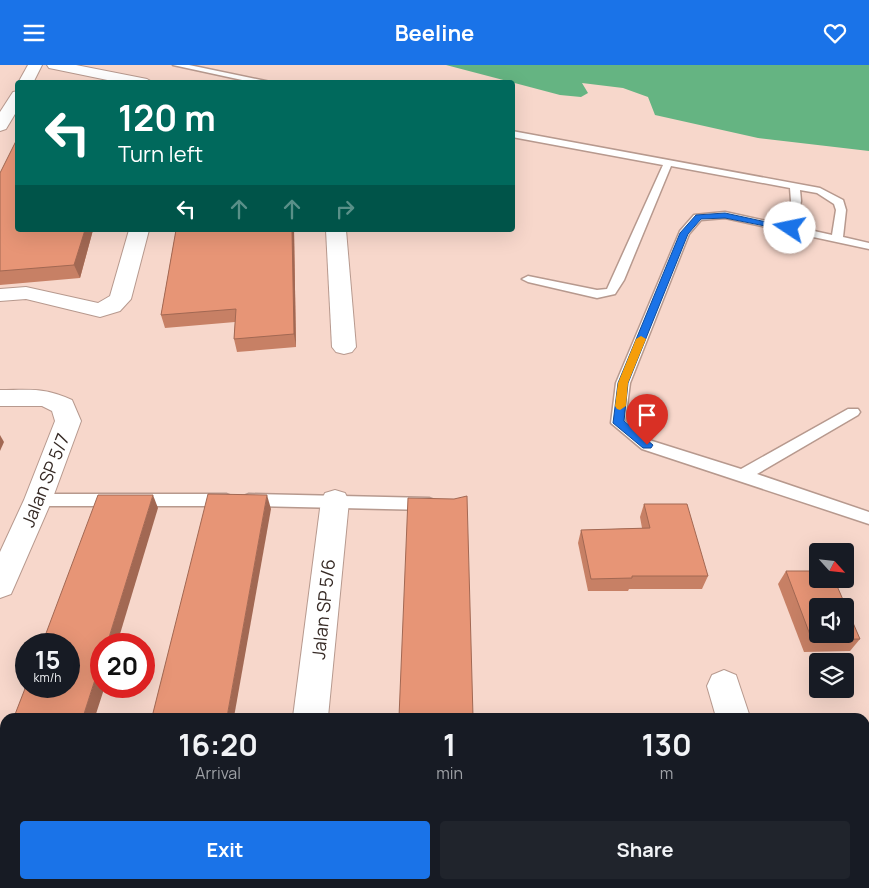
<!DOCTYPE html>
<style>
:root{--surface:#171b24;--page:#20242c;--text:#f1f3f6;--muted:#9ea1a6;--accent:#1a73e8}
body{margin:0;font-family:Manrope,sans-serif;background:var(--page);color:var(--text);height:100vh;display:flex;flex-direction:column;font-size:19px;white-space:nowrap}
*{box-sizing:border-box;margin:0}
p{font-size:16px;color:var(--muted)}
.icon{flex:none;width:28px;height:28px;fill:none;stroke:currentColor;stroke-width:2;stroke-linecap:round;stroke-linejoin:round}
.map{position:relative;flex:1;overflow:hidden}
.panel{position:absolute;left:0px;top:648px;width:870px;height:176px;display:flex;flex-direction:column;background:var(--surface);border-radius:15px 15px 0 0;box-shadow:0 5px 20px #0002}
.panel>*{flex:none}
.banner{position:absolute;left:15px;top:15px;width:500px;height:152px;border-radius:5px;box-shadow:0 5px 20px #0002;background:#00695c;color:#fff;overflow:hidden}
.needle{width:32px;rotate:117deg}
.fabs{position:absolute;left:809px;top:478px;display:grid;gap:10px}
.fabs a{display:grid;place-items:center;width:45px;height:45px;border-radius:5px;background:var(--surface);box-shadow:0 5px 20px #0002;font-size:25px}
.speed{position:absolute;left:15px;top:568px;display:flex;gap:10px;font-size:25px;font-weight:700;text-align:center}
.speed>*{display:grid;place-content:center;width:65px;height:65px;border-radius:50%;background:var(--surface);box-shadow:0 5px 20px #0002;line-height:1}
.speed small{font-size:12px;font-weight:400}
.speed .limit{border:8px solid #d22;background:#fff;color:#111}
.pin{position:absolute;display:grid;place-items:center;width:42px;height:42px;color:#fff;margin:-51px -21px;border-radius:50% 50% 50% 0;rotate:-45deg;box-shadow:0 0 5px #0007}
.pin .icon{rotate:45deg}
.me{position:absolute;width:55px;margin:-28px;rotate:281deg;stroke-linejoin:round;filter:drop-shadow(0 0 4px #0008)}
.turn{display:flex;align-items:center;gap:18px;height:105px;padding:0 20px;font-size:22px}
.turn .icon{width:65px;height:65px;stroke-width:2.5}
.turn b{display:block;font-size:35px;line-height:42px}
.lanes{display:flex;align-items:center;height:48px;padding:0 20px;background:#0003;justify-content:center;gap:25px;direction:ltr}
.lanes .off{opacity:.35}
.eta{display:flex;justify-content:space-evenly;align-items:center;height:85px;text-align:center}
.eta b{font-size:30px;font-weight:700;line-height:35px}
.primary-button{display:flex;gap:10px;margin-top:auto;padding:10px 20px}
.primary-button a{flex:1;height:58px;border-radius:5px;background:var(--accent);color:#fff;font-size:20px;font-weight:700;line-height:58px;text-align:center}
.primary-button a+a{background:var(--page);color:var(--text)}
header{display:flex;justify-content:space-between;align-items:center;height:65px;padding:0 20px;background:var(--accent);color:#fff;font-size:22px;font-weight:700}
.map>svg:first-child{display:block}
.forest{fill:#65b482}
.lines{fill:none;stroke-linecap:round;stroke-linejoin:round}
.lane-casing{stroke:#b7998e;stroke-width:3}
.street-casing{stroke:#b7998e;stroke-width:2}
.lane{fill:#fff;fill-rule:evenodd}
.street{fill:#fff;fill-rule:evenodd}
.wall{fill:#c78065}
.shaded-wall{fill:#a26853}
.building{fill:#e79576;stroke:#a26853;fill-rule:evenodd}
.route{fill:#1a73e8;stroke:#114b97}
.slow{fill:#f59e0b}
.labels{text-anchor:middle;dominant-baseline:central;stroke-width:5;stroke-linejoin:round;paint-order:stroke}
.street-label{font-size:18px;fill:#372b26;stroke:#fff}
</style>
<header><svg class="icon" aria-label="menu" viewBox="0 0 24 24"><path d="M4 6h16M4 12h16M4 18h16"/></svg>Beeline<svg class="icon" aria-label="heart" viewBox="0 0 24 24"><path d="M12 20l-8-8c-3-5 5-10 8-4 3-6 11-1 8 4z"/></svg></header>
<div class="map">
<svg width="869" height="823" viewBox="0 0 869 823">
<rect width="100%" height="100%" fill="#f7d7cb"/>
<path class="forest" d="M446,0H869V86L758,73L655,50L648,32L623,23L582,18L588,28L581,32L560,30Z"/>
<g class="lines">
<defs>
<g id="lane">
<path d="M173,0H189L275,18H256Z"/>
<path d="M512,66L820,123L843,135L846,145L843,172L869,178V184L725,153L701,155L689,169L630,318L625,356L652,376L741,404L848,344H858L860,347L858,350L757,409L869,447V459L642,384L611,358L616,318L680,166L694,150L725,147L785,160L791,136L790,123L671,101L624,215L615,229L597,233L528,217L522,214L528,211L597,225L607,224L663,100L512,72ZM800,125L817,128L834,139L836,145L832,170L796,162L801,136Z"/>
<path d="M38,429H226L231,431L234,435L231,439L226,441H38L33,439L30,435L33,431Z"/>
<path d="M249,429L429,433L434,435L437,439L434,443L429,445L249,441L244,439L241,435L244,431Z"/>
</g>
<g id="street">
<path d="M28,0H42L33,18H18Z"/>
<path d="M47,0H76L147,14L154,18H122L54,4L49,3Z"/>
<path d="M18,26V44L6,64L0,66V47L13,27Z"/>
<path d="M129,165H149L131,234L120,246L100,252L26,234L0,236V224L26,222L98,238L110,231Z"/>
<path d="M326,165H346L356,282L352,287L344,289L336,287L332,282Z"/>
<path d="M0,325C30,325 44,322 72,335L81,356L52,435L15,520L11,529L0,533V487L24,435L55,356L52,346L42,341H0Z"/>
<path d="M335,425L345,428L349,436L328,652H293L321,436L325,428Z"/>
<path d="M724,605L736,610L750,652H716L707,621L712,610Z"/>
<rect x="271" y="819" width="40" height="4"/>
<path d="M758,819H798L799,823H759Z"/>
</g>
</defs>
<use href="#lane" class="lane-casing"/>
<use href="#street" class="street-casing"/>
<use href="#lane" class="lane"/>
<use href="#street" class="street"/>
</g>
<g class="wall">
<path d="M0,108L18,165H93L80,213L0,220Z"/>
<path d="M176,165H294L296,282L237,287L234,274L235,257L165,263L161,250Z"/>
<path d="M644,439L708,511L702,524H629L628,526H588L578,478L581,465L642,463L640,452Z"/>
<path d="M786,506L860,574L850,586L804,587L778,519Z"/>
<path d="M865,728H869V789L865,777Z"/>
</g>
<g class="shaded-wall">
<path d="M85,165H93L80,213L74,200Z"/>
<path d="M292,165H294L296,282L294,269Z"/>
<path d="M0,370L4,377L0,386Z"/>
<path d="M153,430L158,443L117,579H107Z"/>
<path d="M267,430L271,444L234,652H227Z"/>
<path d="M101,596V621H105L95,652H83Z"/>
<path d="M31,819H45L44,823H30Z"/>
<path d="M197,819H205L204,823H196Z"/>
</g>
<g class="building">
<path d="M81,16V18H58Z"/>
<path d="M18,72V165H85L74,200L0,206V108Z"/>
<path d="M176,165H292L294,269L234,274L236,244L161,250Z"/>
<path d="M208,429L267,430L227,652H152Z"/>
<path d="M98,430H153L107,579H101V596L83,652H14L26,621H69V579H42Z"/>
<path d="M467,431L473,652H399L408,433L454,434Z"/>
<path d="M644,439H687L708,511H632V513L591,514L581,465L650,463Z"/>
<path d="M786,506H818V514H834L860,574L812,575ZM818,541H845V569H818Z"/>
<path d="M5,677V819H31L30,823H0V690Z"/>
<path d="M865,728H869V745L865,733Z"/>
<path d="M111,819H197L196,823H110Z"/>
<path d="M393,819H478V823H392Z"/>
</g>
<path class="route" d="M725,148L794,163L790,166L725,153L701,154L688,169L628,318L624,356L653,380L651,383H643L613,358L618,318L680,168L696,150Z"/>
<path class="slow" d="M641,271L646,274L628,318L626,341L620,345L617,344L615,341L618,318L636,274Z"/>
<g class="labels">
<g class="street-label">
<text transform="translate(45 415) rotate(-68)">Jalan SP 5/7</text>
<text transform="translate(323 544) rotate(-84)">Jalan SP 5/6</text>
</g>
</g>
</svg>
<div class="fabs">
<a><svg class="needle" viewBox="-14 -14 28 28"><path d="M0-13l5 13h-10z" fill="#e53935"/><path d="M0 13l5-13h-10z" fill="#9ea1a6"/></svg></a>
<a><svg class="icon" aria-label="sound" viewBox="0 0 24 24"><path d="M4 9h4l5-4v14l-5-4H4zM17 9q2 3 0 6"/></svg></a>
<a><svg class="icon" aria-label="layers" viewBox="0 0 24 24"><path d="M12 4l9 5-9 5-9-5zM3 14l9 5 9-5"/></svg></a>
</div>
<div class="speed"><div>15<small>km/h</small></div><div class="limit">20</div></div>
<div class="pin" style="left:647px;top:380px;background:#d93025"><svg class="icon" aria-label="arrive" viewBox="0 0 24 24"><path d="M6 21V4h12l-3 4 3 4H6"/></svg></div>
<svg class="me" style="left:790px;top:163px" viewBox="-20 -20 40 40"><circle r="19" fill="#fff"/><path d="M0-13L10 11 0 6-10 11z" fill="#1a73e8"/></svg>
<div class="banner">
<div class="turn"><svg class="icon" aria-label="left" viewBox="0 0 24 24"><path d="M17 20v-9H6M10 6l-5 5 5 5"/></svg><div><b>120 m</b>Turn left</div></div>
<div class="lanes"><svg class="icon" aria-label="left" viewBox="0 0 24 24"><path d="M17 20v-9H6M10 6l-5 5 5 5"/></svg><svg class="icon off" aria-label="ahead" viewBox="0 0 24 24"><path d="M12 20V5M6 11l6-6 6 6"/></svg><svg class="icon off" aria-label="ahead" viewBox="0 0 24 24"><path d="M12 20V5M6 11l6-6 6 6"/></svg><svg class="icon off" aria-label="right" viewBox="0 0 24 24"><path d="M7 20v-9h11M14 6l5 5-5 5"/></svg></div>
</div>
<section class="panel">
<div class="eta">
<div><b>16:20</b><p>Arrival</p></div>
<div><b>1</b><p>min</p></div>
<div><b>130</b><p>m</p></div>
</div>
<div class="primary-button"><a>Exit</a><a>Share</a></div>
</section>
</div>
